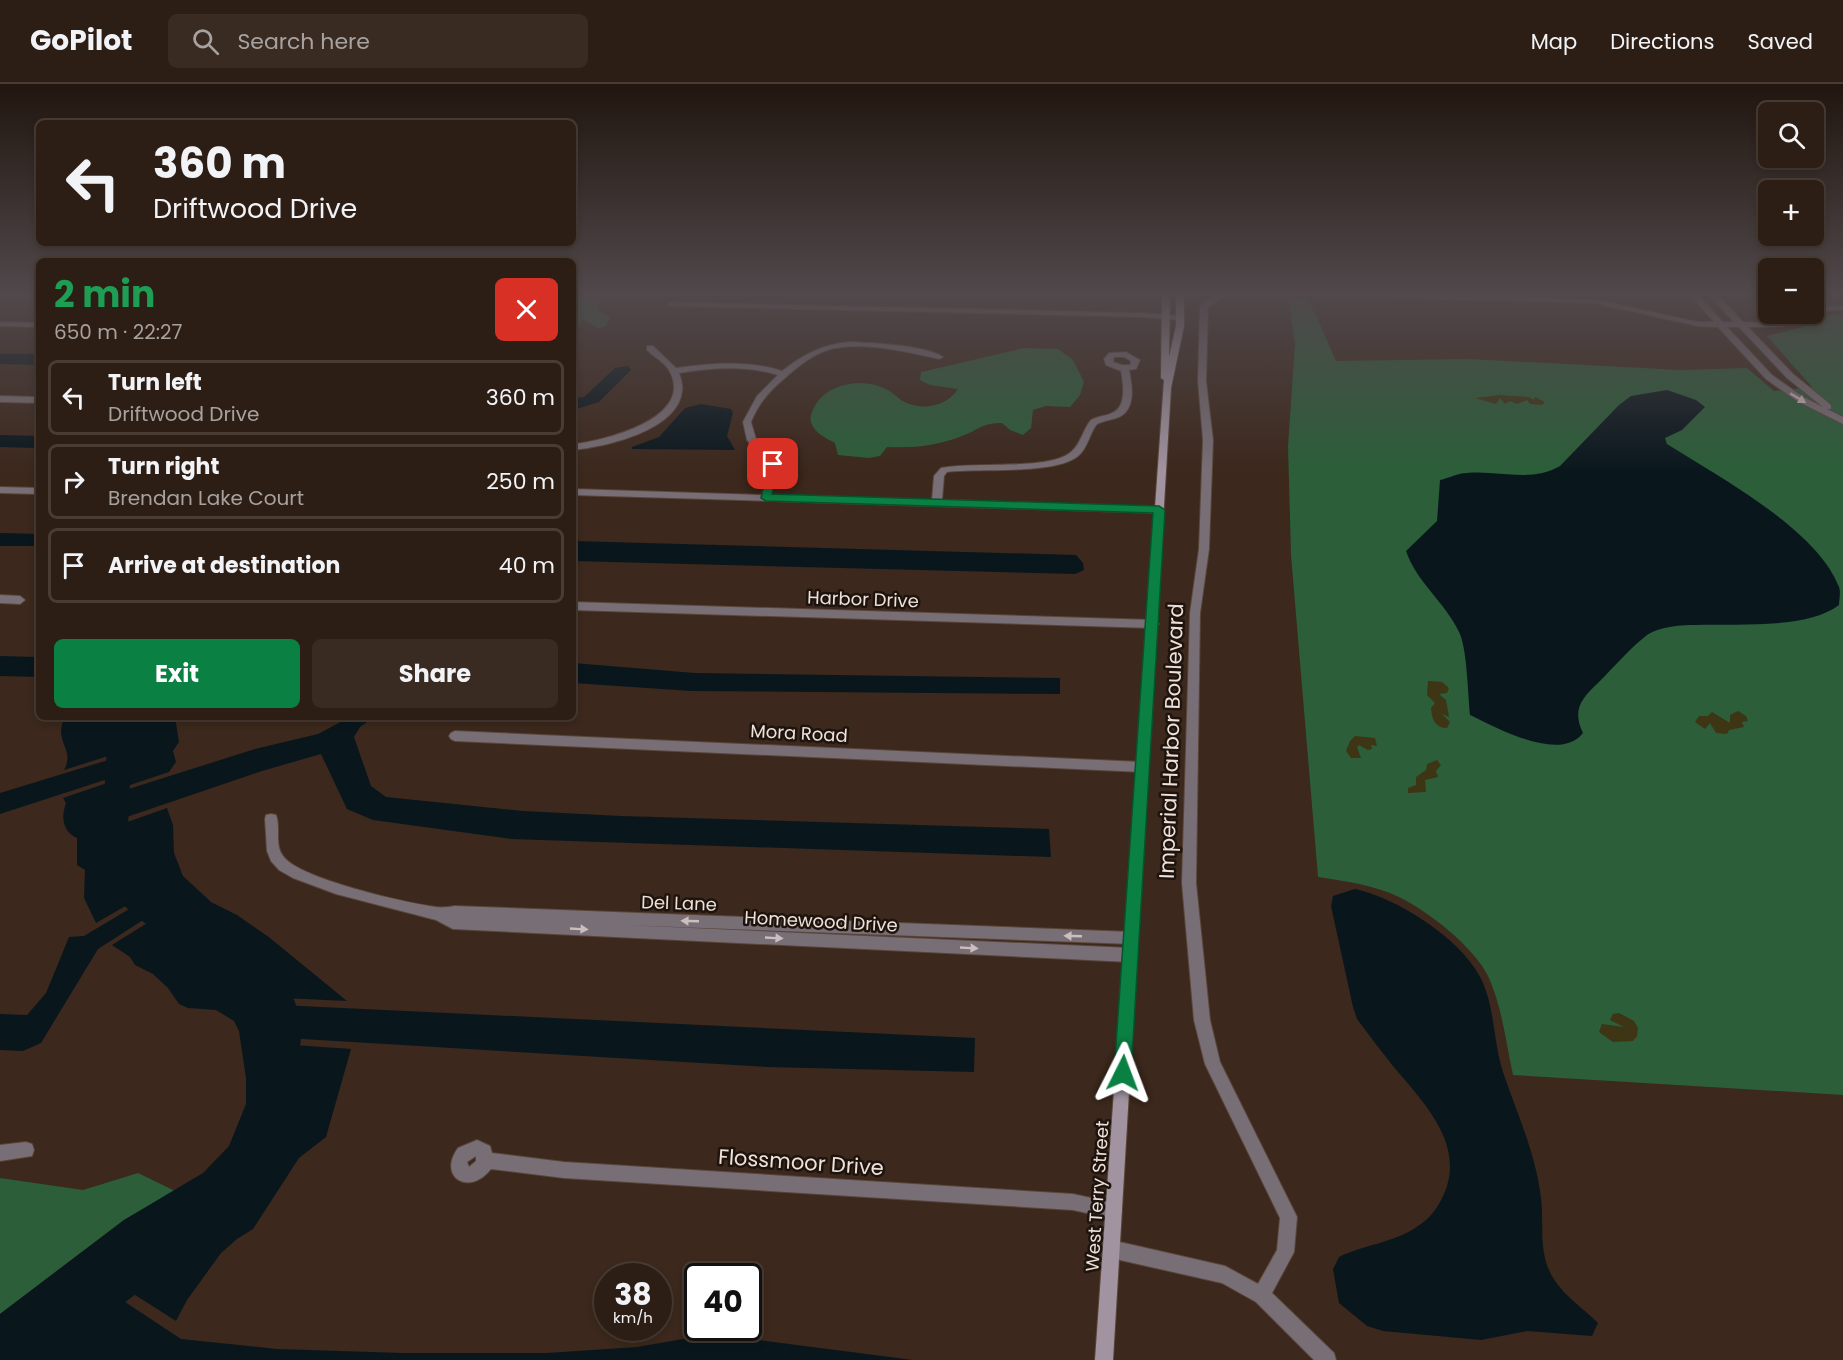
<!DOCTYPE html>
<meta charset="utf-8">
<style>
:root{--surface:#2d1e15;--page:#392b22;--text:#f1f3f6;--muted:#a7a2a0;--line:#483c34;--accent:#0b8043}
body{margin:0;font-family:Poppins,sans-serif;background:var(--page);color:var(--text);height:100vh;display:flex;flex-direction:column;font-size:22px;white-space:nowrap}
*{box-sizing:border-box;margin:0}
p{font-size:20px;color:var(--muted)}
.icon{flex:none;width:33px;height:33px;fill:none;stroke:currentColor;stroke-width:2;stroke-linecap:round;stroke-linejoin:round}
.map{position:relative;flex:1;overflow:hidden}
.drawer{position:absolute;left:36px;top:174px;width:540px;height:462px;display:flex;flex-direction:column;background:var(--surface);border-radius:9px;box-shadow:0 3px 9px #0003,0 0 0 2px var(--line)}
.drawer>*{flex:none}
.hud{position:absolute;left:36px;top:36px;width:540px;height:126px;border-radius:9px;box-shadow:0 3px 9px #0003,0 0 0 2px var(--line);background:#2d1e15;color:var(--text);overflow:hidden}
.controls{position:absolute;left:1758px;top:18px;display:grid;gap:12px}
.controls a{display:grid;place-items:center;width:66px;height:66px;border-radius:9px;background:var(--surface);box-shadow:0 3px 9px #0003,0 0 0 2px var(--line);font-size:30px}
.speed{position:absolute;left:594px;top:1179px;display:flex;gap:12px;font-size:30px;font-weight:700;text-align:center}
.speed>*{display:grid;place-content:center;width:78px;height:78px;border-radius:50%;background:var(--surface);box-shadow:0 3px 9px #0003,0 0 0 2px var(--line);line-height:1}
.speed small{font-size:15px;font-weight:400}
.speed .limit{border:3px solid #111;border-radius:9px;background:#fff;color:#111}
.pin{position:absolute;display:grid;place-items:center;width:51px;height:51px;color:#fff;margin:-26px;border-radius:12px;box-shadow:0 3px 9px #0006}
.me{position:absolute;width:66px;margin:-33px;rotate:3deg;stroke-linejoin:round;filter:drop-shadow(0 0 4px #0008)}
.turn{display:flex;align-items:center;gap:21px;height:126px;padding:0 18px;font-size:27px}
.turn .icon{width:78px;height:78px;stroke-width:2.5}
.turn b{display:block;font-size:42px;line-height:51px}
.round{display:grid;place-items:center;flex:none;width:63px;height:63px;border-radius:9px;background:var(--page)}
.head{display:flex;align-items:center;justify-content:space-between;height:102px;padding:0 18px}
h1{font-size:36px;font-weight:700;line-height:45px;color:#1e9e55}
.button{display:flex;gap:12px;margin-top:auto;padding:12px 18px}
.button a{flex:1;height:69px;border-radius:9px;background:var(--accent);color:#fff;font-size:24px;font-weight:700;line-height:69px;text-align:center}
.button a+a{background:var(--page);color:var(--text)}
ul{padding:0;list-style:none}
li{display:flex;align-items:center;gap:18px;height:75px;margin:0 12px 9px;padding:0 6px;border:3px solid var(--line);border-radius:9px}
li div{flex:1}
li b{display:block;font-size:22px}
li em{font-style:normal}
header{display:flex;align-items:center;gap:36px;box-sizing:border-box;height:84px;padding:0 30px;background:var(--surface);border-bottom:2px solid var(--line)}
header strong{font-size:28px}
nav{display:flex;gap:33px;margin-inline-start:auto;font-size:21px}
.search{width:420px;height:54px;background:var(--page);display:flex;align-items:center;gap:15px;box-sizing:border-box;padding:0 21px;border-radius:9px;color:var(--muted);font-size:22px}
.map>svg:first-child{display:block}
.built{fill:#492f1f}
.green{fill:#2b5e39}
.sand{fill:#3d3514}
.water{fill:#09171d}
.lines{fill:none;stroke-linecap:round;stroke-linejoin:round}
.river{fill:#09171d;fill-rule:evenodd}
.street-casing{stroke:#59463a;stroke-width:2}
.secondary-casing{stroke:#59463a;stroke-width:2}
.street{fill:#786e76;fill-rule:evenodd}
.secondary{fill:#a1939f;fill-rule:evenodd}
.oneway{fill:#cbbebc}
.route{fill:#0b8043;stroke:#07532c;stroke-width:1.5}
.labels{text-anchor:middle;dominant-baseline:central;stroke-width:5;stroke-linejoin:round;paint-order:stroke}
.street-label{font-size:18px;fill:#efe1da;stroke:#1d140e}
.near-street-label{font-size:21px;fill:#efe1da;stroke:#1d140e}
</style>
<header>
<strong>GoPilot</strong>
<div class="search"><svg class="icon" aria-label="search" viewBox="0 0 24 24"><circle cx="10" cy="10" r="6"/><path d="M15 15l6 6"/></svg>Search here</div>
<nav><a>Map</a><a>Directions</a><a>Saved</a></nav>
</header>
<div class="map">
<svg width="1843" height="1276" viewBox="0 0 1843 1276">
<rect width="100%" height="100%" fill="#3c281c"/>
<path class="built" d="M1187,209H1700L1708,219L1190,211Z"/>
<g class="green">
<path d="M573,209H603L596,224L610,233L605,243L598,244L583,235L577,246L573,248Z"/>
<path d="M1288,215L1309,216L1336,277L1469,275L1681,286L1747,284L1774,307L1812,303L1767,252L1803,243L1820,232L1843,229V1011L1513,991C1506,959 1502,922 1488,892C1474,863 1428,827 1399,813C1374,801 1345,797 1318,793L1291,471L1288,362L1295,259Z"/>
<path d="M1024,264L1058,265L1073,276L1084,298L1080,311L1070,323L1046,322L1033,326L1031,344L1023,351L1010,346L1002,339C981,339 979,346 962,352C937,362 914,364 887,363L880,372L869,374L838,371L835,359C826,354 814,349 811,338C809,331 814,323 818,317C833,298 865,294 886,305C893,308 898,315 905,318C923,327 947,322 958,305L930,301L920,296L921,288Z"/>
<path d="M138,1089L175,1107L124,1136L0,1230V1094L83,1106Z"/>
</g>
<g class="sand">
<path d="M1499,311L1529,313L1534,316L1535,313L1545,318L1542,321L1530,320L1527,316L1517,320L1510,317L1505,320L1500,314L1496,320L1475,314Z"/>
<path d="M1428,597L1442,598L1449,604L1447,609L1439,610L1446,616L1449,633L1442,630L1450,638L1447,644C1435,644 1432,635 1431,624L1435,619L1427,611Z"/>
<path d="M1738,627L1746,632L1748,637L1742,638L1744,643L1729,646L1727,650L1716,649L1710,639L1705,645L1695,638L1699,632H1708L1712,628L1730,639V631Z"/>
<path d="M1355,652L1375,654L1377,662L1371,661L1372,665L1368,666L1359,661L1357,663L1361,674H1351L1346,667L1350,657Z"/>
<path d="M1437,676L1441,681L1436,687L1438,693L1425,696L1426,708L1408,709V704L1416,701V693L1426,686L1427,680Z"/>
<path d="M1619,929L1634,937L1638,944L1637,952L1633,957L1613,958L1599,948L1602,940L1624,943L1610,936L1613,930Z"/>
</g>
<g class="water">
<path d="M0,270H39V281L0,280Z"/>
<path d="M628,282L631,286L599,318L573,326V314L584,313L615,284Z"/>
<path d="M1667,306L1696,316L1705,323L1682,346L1665,354L1667,360C1719,393 1817,445 1839,503C1841,508 1839,516 1839,521C1806,546 1737,539 1696,541C1682,541 1660,542 1647,551C1630,564 1614,583 1598,599C1581,615 1572,626 1583,649C1560,679 1497,644 1470,631C1468,611 1467,563 1459,548C1445,518 1417,499 1406,467L1437,437L1440,396C1449,394 1458,389 1467,389C1498,386 1531,399 1560,382L1619,321L1631,312Z"/>
<path d="M701,320L731,325L733,329L727,352L735,366L632,365V363L659,353L685,324Z"/>
<path d="M0,351L39,352V364L0,363Z"/>
<path d="M0,449L39,450V462H0Z"/>
<path d="M573,457L1076,471L1083,479L1084,486L1075,490L573,477Z"/>
<path d="M0,572L39,573V593L0,592Z"/>
<path d="M573,579L695,589L1060,594V610L691,607L573,599Z"/>
<path d="M64,633H175L179,658L173,667L176,678L169,688L112,707L109,711L108,741L116,742L167,724L173,741L174,769L183,792L211,818L237,831L270,854L347,917L283,914L275,916L271,924L278,957L280,960L351,965L326,1053L299,1074L253,1145L237,1155L221,1169L187,1216L176,1237L118,1200L112,1199L6,1276H0V1230L124,1136L203,1089L229,1062L246,1020V994L239,947L234,937L216,926L188,924L179,920L168,904L153,890L135,881L130,873L112,861L160,831L161,824L148,813L143,812L96,839L84,814L85,786L77,781V754C62,747 61,733 66,719L63,714L122,694L124,690L125,671L118,669L64,686C73,670 62,663 61,648C61,643 63,637 64,633Z"/>
<path d="M350,633H374L360,643L354,653L371,702L386,713L523,727L621,732L1049,745L1051,773L511,755L373,736L347,725L321,670L262,687L115,737L116,709L255,665L318,650Z"/>
<path d="M118,673L117,692L0,730V709Z"/>
<path d="M1355,805C1397,814 1458,853 1479,891C1495,919 1493,958 1503,988C1517,1030 1536,1070 1541,1114C1544,1138 1539,1163 1549,1186C1559,1209 1581,1222 1598,1239L1592,1252L1527,1247L1481,1256L1383,1247L1367,1242L1339,1219L1333,1185L1339,1173C1363,1161 1392,1159 1415,1144C1430,1135 1437,1125 1444,1110C1466,1060 1423,1018 1393,982C1381,967 1369,951 1357,935L1353,923L1331,822L1333,812Z"/>
<path d="M141,818L154,829L98,865L41,959L23,967L0,966V930L27,931L46,909L69,853L84,852Z"/>
<path d="M280,921L975,954L974,988L767,983L286,954Z"/>
<path d="M110,1208L181,1255L277,1265L403,1269H547L637,1263L712,1250L913,1276H19Z"/>
</g>
<g class="lines">
<g class="river">
<path d="M109,633H133L128,744L139,800L179,832L195,838L199,847L195,856L185,860C161,851 125,830 113,806L102,744Z"/>
<path d="M257,876C287,888 301,922 301,953C301,968 291,988 285,1002L274,1006L263,1002L258,991L271,954L264,916L247,900L242,890L247,880Z"/>
<path d="M145,1165L157,1170L162,1182L157,1194L49,1276H1L6,1263L133,1170Z"/>
</g>
<defs>
<g id="street">
<path d="M1262,209L1258,211L1222,214L1208,223L1206,297L1213,356L1209,465L1200,529L1196,799L1210,936L1220,978L1297,1133L1294,1168L1272,1209L1334,1269L1336,1276H1314L1256,1218L1222,1199L1111,1174L1105,1171L1102,1165L1105,1159L1111,1156L1225,1182L1258,1200L1277,1166L1280,1134L1205,980L1194,936L1182,799L1190,529L1199,465L1203,356L1198,297L1200,223C1215,204 1240,209 1262,209Z"/>
<path d="M1276,209H1381L1593,215L1698,238H1714L1688,209H1696L1723,238H1734L1707,209H1716L1743,238C1754,238 1767,240 1778,238C1788,235 1795,230 1806,230C1793,245 1767,243 1748,243L1793,290L1831,321V325H1827L1843,333V340L1797,317L1766,295L1718,243L1698,242L1593,219L1280,211ZM1727,243H1739L1787,294L1823,323L1803,313L1772,291Z"/>
<path d="M668,218L1142,229L1181,232L1185,234L1181,236L1142,233L671,222H668Z"/>
<path d="M1843,222V226L1814,227V223Z"/>
<path d="M0,238L39,239V243L0,242Z"/>
<path d="M850,258C872,259 925,261 943,273L939,275C908,268 859,256 828,266C812,271 797,283 785,294C770,306 758,320 751,338L756,355L778,380L771,411L932,416L934,392L941,384C972,377 1049,387 1071,368C1081,360 1083,345 1091,336C1098,332 1107,332 1114,328C1127,321 1123,298 1121,287L1106,281L1104,275L1109,269L1126,268L1140,276L1136,285L1129,286C1132,300 1136,323 1121,332C1113,336 1105,336 1097,340C1089,350 1088,364 1078,372C1055,391 979,384 947,388L944,392L942,416L1159,423L1164,426L1159,429L573,411V405L762,411L768,380L747,356L743,338L757,312L778,291C746,281 712,284 679,289C681,294 683,302 682,307C678,347 604,363 573,366V360C603,357 694,335 670,288C666,279 654,273 647,266V262H653L676,284C712,279 748,276 782,287C804,270 823,260 850,258ZM1114,273H1124L1131,277L1130,281H1122L1113,278Z"/>
<path d="M0,312L39,313V319L0,318Z"/>
<path d="M0,403L39,404V410L0,409Z"/>
<path d="M0,511L20,512L25,516L20,520L0,519Z"/>
<path d="M573,518L1153,536L1159,540L1153,544L573,526Z"/>
<path d="M455,647L1142,678L1146,679L1148,683L1146,687L1142,688L455,657L451,655L449,652L451,649Z"/>
<path d="M271,730L276,731C281,744 274,760 283,772C299,795 407,819 436,823C442,824 449,823 455,822L1132,848L1137,849L1139,854L1137,859L1132,860L624,841L1130,864L1135,866L1137,871L1135,876L1130,878L453,845L436,836L336,810L293,794L279,786L271,777L267,767L265,735L266,731Z"/>
<path d="M477,1056L490,1062L492,1069L564,1078L1073,1110L1114,1119L1120,1121L1122,1127L1120,1133L1114,1135L1073,1126L564,1094L491,1085C469,1113 437,1093 458,1064ZM476,1072V1077L469,1083L467,1078Z"/>
<path d="M26,1058L32,1060L34,1066L32,1072L0,1077V1061Z"/>
</g>
<path id="secondary" d="M1162,209H1170L1169,273L1176,242V209H1184V242L1171,304L1113,1276H1095L1164,296L1161,294Z"/>
</defs>
<use href="#street" class="street-casing"/>
<use href="#secondary" class="secondary-casing"/>
<use href="#street" class="street"/>
<use href="#secondary" class="secondary"/>
</g>
<defs><path id="oneway-solid" d="M-6-.8H1V-3.2L6.5 0L1 3.2V.8H-6Z" transform="scale(1.5)"/></defs>
<g class="oneway">
<use href="#oneway-solid" transform="translate(1798 314) rotate(31)"/>
<use href="#oneway-solid" transform="translate(690 837) rotate(-178)"/>
<use href="#oneway-solid" transform="translate(579 845) rotate(3)"/>
<use href="#oneway-solid" transform="translate(1073 852) rotate(-178)"/>
<use href="#oneway-solid" transform="translate(774 854) rotate(3)"/>
<use href="#oneway-solid" transform="translate(969 864) rotate(3)"/>
</g>
<linearGradient id="sky" x2="0" y2="1"><stop stop-color="#21160f"/><stop offset="0.54" stop-color="#50484b"/><stop offset="1" stop-color="#50484b" stop-opacity="0"/></linearGradient>
<rect width="1843" height="388" fill="url(#sky)"/>
<path class="route" d="M769,378L778,380L772,410L1159,422L1165,426L1131,989L1129,995L1123,998L1116,995L1114,989L1153,429L766,417L761,414Z"/>
<g class="labels">
<g class="street-label">
<text transform="translate(863 515) rotate(2)">Harbor Drive</text>
<text transform="translate(799 649) rotate(3)">Mora Road</text>
<text transform="translate(679 819) rotate(2)">Del Lane</text>
<text transform="translate(821 837) rotate(3)">Homewood Drive</text>
<text transform="translate(1097 1112) rotate(-86)">West Terry Street</text>
</g>
<g class="near-street-label">
<text transform="translate(1171 657) rotate(-88)">Imperial Harbor Boulevard</text>
<text transform="translate(801 1078) rotate(4)">Flossmoor Drive</text>
</g>
</g>
</svg>
<div class="controls">
<a><svg class="icon" aria-label="search" viewBox="0 0 24 24"><circle cx="10" cy="10" r="6"/><path d="M15 15l6 6"/></svg></a>
<a>+</a>
<a>−</a>
</div>
<div class="speed"><div>38<small>km/h</small></div><div class="limit">40</div></div>
<div class="pin" style="left:773px;top:380px;background:#d93025"><svg class="icon" aria-label="arrive" viewBox="0 0 24 24"><path d="M6 21V4h12l-3 4 3 4H6"/></svg></div>
<svg class="me" style="left:1123px;top:989px" viewBox="-20 -20 40 40"><path d="M0-17L14 15 0 8-14 15z" fill="#0b8043" stroke="#fff" stroke-width="4"/></svg>
<div class="hud">
<div class="turn"><svg class="icon" aria-label="left" viewBox="0 0 24 24"><path d="M17 20v-9H6M10 6l-5 5 5 5"/></svg><div><b>360 m</b>Driftwood Drive</div></div>
</div>
<section class="drawer">
<div class="head"><div><h1>2 min</h1><p>650 m · 22:27</p></div><a class="round" style="background:#d93025;color:#fff"><svg class="icon" aria-label="close" viewBox="0 0 24 24"><path d="M6 6l12 12M18 6L6 18"/></svg></a></div>
<ul>
<li><svg class="icon" aria-label="left" viewBox="0 0 24 24"><path d="M17 20v-9H6M10 6l-5 5 5 5"/></svg><div><b>Turn left</b><p>Driftwood Drive</p></div><em>360 m</em></li>
<li><svg class="icon" aria-label="right" viewBox="0 0 24 24"><path d="M7 20v-9h11M14 6l5 5-5 5"/></svg><div><b>Turn right</b><p>Brendan Lake Court</p></div><em>250 m</em></li>
<li><svg class="icon" aria-label="arrive" viewBox="0 0 24 24"><path d="M6 21V4h12l-3 4 3 4H6"/></svg><div><b>Arrive at destination</b></div><em>40 m</em></li>
</ul>
<div class="button"><a>Exit</a><a>Share</a></div>
</section>
</div>
